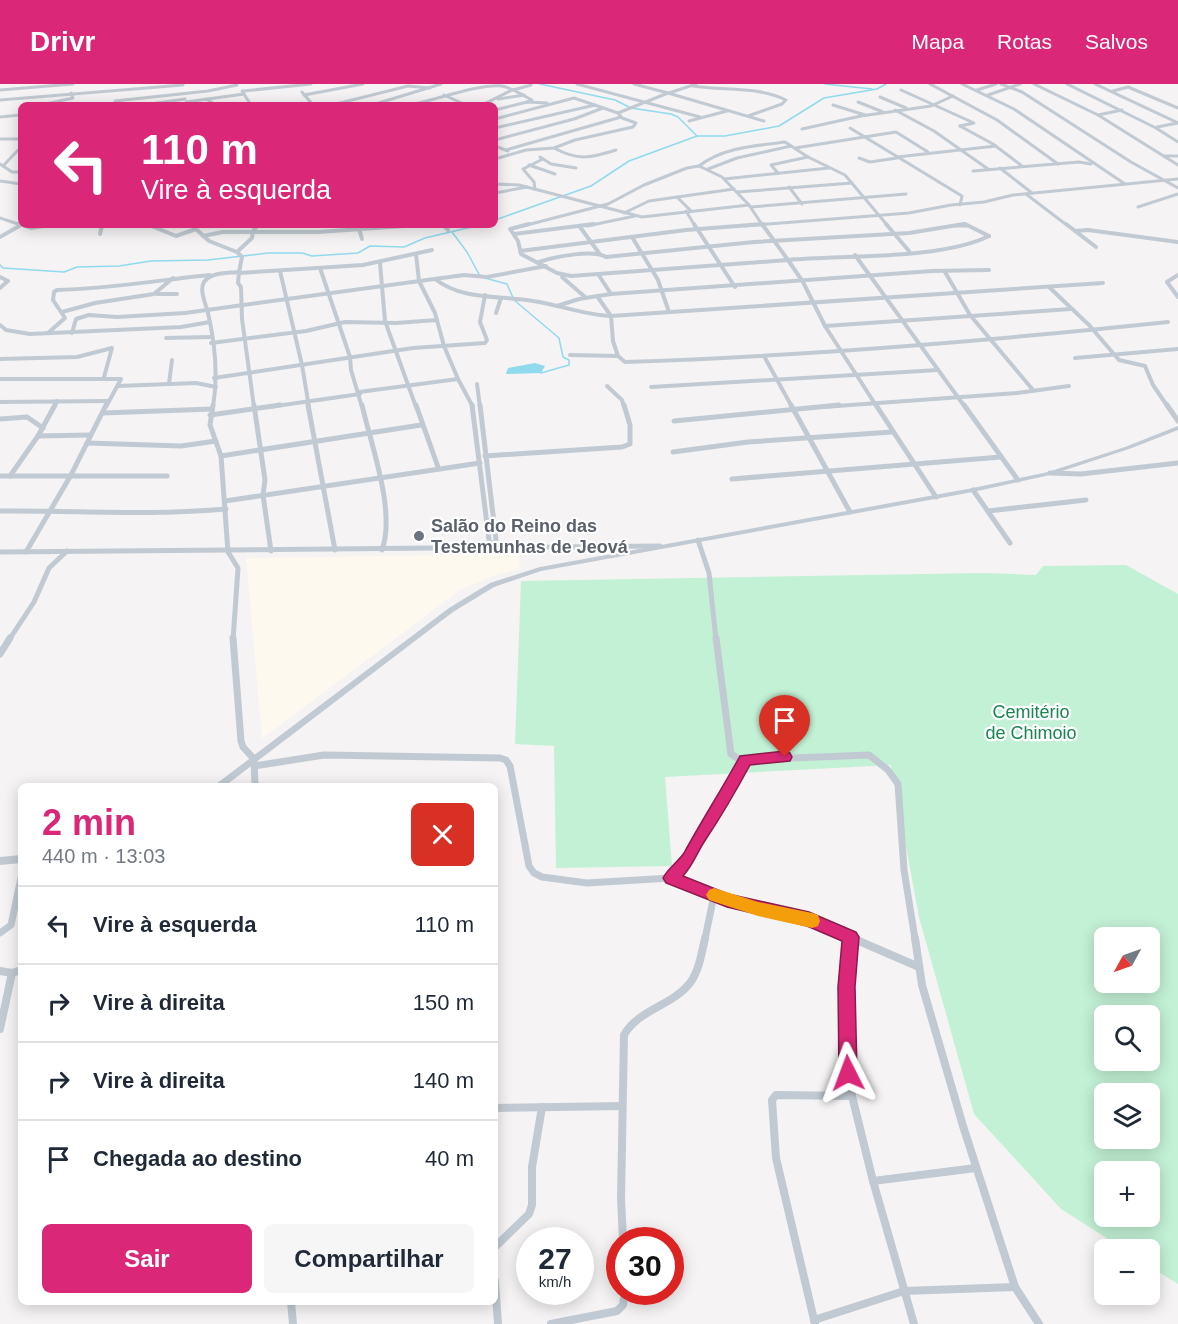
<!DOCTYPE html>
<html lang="pt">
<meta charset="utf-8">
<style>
:root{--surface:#fff;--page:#f6f6f7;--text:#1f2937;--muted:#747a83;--line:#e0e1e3;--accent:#db2777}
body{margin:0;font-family:Arial,sans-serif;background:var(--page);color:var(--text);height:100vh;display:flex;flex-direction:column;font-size:22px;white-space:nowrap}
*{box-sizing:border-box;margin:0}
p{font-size:20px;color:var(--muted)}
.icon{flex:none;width:33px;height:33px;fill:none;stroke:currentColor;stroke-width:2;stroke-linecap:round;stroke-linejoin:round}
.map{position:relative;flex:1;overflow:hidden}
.panel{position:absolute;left:18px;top:699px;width:480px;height:522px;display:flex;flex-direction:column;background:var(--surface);border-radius:9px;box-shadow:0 3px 15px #0003}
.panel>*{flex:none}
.guide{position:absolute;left:18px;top:18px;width:480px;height:126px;border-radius:9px;box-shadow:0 3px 15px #0003;background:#db2777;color:#fff;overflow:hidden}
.needle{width:39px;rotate:230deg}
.controls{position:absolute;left:1094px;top:843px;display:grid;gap:12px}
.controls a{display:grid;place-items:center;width:66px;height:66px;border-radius:9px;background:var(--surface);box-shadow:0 3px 15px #0003;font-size:30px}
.speed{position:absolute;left:516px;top:1143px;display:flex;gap:12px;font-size:30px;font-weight:700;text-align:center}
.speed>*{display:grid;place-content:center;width:78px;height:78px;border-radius:50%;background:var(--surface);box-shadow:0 3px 15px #0003;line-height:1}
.speed small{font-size:15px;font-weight:400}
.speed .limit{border:9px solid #d22;background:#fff;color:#111}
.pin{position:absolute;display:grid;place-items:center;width:51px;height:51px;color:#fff;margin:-62px -26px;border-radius:50% 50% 50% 0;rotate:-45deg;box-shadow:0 0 6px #0007}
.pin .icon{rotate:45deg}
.me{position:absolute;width:66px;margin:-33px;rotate:357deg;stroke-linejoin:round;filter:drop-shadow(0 0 4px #0008)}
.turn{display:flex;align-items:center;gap:21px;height:126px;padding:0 24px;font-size:27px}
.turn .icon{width:78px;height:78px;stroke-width:2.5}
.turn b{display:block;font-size:42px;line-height:51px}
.round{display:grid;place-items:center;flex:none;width:63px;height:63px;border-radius:9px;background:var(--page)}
.overview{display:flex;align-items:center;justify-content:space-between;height:102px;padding:0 24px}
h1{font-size:36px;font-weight:600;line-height:45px;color:var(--accent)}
.action{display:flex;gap:12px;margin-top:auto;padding:12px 24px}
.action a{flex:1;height:69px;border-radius:9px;background:var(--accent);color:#fff;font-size:24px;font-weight:600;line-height:69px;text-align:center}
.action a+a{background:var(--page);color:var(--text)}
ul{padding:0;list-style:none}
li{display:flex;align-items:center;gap:18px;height:78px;padding:0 24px;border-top:2px solid var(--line)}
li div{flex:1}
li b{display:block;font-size:22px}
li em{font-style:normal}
header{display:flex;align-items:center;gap:36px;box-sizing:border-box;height:84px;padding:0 30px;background:var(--accent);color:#fff}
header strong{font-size:28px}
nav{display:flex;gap:33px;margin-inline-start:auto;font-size:21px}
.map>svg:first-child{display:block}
.commercial{fill:#fdf9ef}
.green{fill:#c3f1d5;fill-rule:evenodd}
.water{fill:#90daee}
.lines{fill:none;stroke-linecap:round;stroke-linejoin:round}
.stream{stroke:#90daee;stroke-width:1.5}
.minor-far4{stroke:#c1cad2;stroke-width:3}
.minor-far3{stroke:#c1cad2;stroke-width:4}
.minor-far2{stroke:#c1cad2;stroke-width:5}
.minor-far1{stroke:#c1cad2;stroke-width:7}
.minor{stroke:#c1cad2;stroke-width:8}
.tertiary{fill:#c1cad2;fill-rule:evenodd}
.route{fill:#db2777;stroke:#8e194d;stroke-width:1.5}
.slow{fill:#f59e0b}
.worship-dot{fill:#6b7280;stroke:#fff;stroke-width:2}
.labels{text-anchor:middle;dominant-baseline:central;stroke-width:4.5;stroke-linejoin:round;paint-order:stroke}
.worship-label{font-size:18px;font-weight:bold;fill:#5b616d;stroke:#fff;text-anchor:start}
.park-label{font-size:18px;fill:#17864f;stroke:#fff}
</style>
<header>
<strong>Drivr</strong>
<nav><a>Mapa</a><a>Rotas</a><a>Salvos</a></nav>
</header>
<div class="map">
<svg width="1178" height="1240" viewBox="0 0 1178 1240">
<rect width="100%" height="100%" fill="#f5f3f3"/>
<path class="commercial" d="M449,468H518L520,485L498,490L460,506L262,655L246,474L447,471Z"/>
<path class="green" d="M1126,481L1178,510V1200L1149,1182V1166L1124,1165L1061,1125L974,1030L919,833L891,681L665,693L672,782L556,784L554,662L515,660L521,497L984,489L1036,491L1043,482ZM1104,854H1149V898H1104ZM1104,932H1149V976H1104ZM1104,1010H1149V1054H1104ZM1104,1088H1149V1132H1104Z"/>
<path class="water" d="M535,279L545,282L541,289L506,290L508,284Z"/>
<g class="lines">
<g class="stream">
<path d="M540,0L615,16L631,24L671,30L678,33L697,52"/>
<path d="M825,0L872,5"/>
<path d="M495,136L591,102L629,77L697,52H725L779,42L824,14L877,5L886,0"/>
<path d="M452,148L467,168L480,192"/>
<path d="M0,181L3,184L64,188L77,183L119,182L151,177L208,176L268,169H302L312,172L358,169L370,162L404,163L425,154L480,141"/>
<path d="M485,194L507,200L514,216L559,254L563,273L569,276V281L541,289"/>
</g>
<g class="minor-far4">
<path d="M577,0L700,33"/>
<path d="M930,0L997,36L1058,80"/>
<path d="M962,0L1014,25L1125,100"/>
<path d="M1001,0L1022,8L1131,78L1178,104"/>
<path d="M1034,0L1098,31L1178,81"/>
<path d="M1067,0L1156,44L1178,58"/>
<path d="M1095,0L1178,39"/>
<path d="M693,2C724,7 757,2 786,16L782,20L748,32"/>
<path d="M0,6L73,0"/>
<path d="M513,6L531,1"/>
<path d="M901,6L974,39L960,42"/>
<path d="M977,6L996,0"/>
<path d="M242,7L251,21"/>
<path d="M243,7L311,0"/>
<path d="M1113,7L1128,3L1178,24"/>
<path d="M302,8L313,21"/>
<path d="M668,9L764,37"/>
<path d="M669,9L696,0"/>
<path d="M304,11L363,0"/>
<path d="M444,11L466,21"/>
<path d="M988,11L1020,0"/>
<path d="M880,13L906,24"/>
<path d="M206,15L216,21"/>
<path d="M498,15L524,11"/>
<path d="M0,16L183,1"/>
<path d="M115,17L208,7L237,1"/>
<path d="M186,18L244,10"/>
<path d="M858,18L883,28"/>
<path d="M41,21L73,14L71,9"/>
<path d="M143,21L185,15"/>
<path d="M332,21L408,2L430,4"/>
<path d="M372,21L441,0"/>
<path d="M410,21C437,16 476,0 502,2C513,4 522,11 532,16L527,18"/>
<path d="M482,21L512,6"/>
<path d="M833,21L865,31"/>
<path d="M495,26L527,18L547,19"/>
<path d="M895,26L934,47L988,85"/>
<path d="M1098,31L1122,26"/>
<path d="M0,33L21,31"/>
<path d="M495,35L574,14L618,29"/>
<path d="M689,37L727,27"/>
<path d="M960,42L993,60L1022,82"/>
<path d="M1157,43L1178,39"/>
<path d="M495,44L595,21"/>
<path d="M850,44L962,112L960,121"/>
<path d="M802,45L861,32L931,22L953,12"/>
<path d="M0,55H21"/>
<path d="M495,56L574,35L603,24"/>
<path d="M495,62L508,67"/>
<path d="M554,64C578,77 591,74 616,66"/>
<path d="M795,64L896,48L928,68"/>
<path d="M506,66L621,33"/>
<path d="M1164,72H1178"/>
<path d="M540,73L551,80L576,84"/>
<path d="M897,73L996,62"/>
<path d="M859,74L870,78L897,74"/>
<path d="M495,75L526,66L554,64L575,56L633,43L636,39L622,34L618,29L668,9L634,0"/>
<path d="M0,80L12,88H21"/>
<path d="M529,81L555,90"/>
<path d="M3,82L21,63"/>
<path d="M699,82C723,63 756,62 785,58L808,73L845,91L888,142"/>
<path d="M1000,84L1032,109"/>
<path d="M708,85L737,74L791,62"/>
<path d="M973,87L1079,78L1091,80"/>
<path d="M778,89L771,81L808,73"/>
<path d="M724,95L829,84"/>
<path d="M0,97L21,100"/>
<path d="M495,100L519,101L642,133L749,121"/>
<path d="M789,103L802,120"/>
<path d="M535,105L534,98L523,85L543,75"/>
<path d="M737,108L852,99"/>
<path d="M495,109L527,103"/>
<path d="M1026,110L1068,142"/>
<path d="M677,113L691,127"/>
<path d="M751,123L906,110"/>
<path d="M1138,123L1178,110"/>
<path d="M686,127L695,142"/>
<path d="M624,129L649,117L734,105"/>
<path d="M0,134L21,141"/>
<path d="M46,142L50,141"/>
<path d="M410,142L418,141"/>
<path d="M523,142L608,120L644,101L687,84L699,82L722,93L749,121L763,142"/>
<path d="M587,142L635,132"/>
<path d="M744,142L909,129L951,121L984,118L1013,111L1178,95"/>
<path d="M955,142H968"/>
</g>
<g class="minor-far3">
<path d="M18,140L21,141"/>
<path d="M529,140L510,145L518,157L521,170L557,189L571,192L788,176"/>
<path d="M694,140L735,203"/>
<path d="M762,140L788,176"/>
<path d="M886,140L909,167"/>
<path d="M965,140L989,152"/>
<path d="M1066,140L1096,163"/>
<path d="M23,141L31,144L50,141"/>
<path d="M149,141L176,152L196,145"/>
<path d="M198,141L196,145L209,157L237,168L242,173L239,188C228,189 211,188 204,198C199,206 206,221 208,229C215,259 218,293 213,323"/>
<path d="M358,141L362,155"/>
<path d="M443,141L448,146"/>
<path d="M580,143L599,169"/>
<path d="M1075,147L1088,146L1178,158"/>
<path d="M100,150L102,141"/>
<path d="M514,150L594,140"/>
<path d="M203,152L223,148H319L418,141"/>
<path d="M0,153L21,141"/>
<path d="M632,153L658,196L669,228"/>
<path d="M520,167L686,146L763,140"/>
<path d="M237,168L252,154L253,147L258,141"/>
<path d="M416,170L419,197L435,229L444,262L458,295L473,323"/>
<path d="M855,171L965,323"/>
<path d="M788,176L803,198L825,242L877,323"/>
<path d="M788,176C844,171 940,176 989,152"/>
<path d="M539,178C554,173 592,165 606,173L754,158L909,149L964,140"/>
<path d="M380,179L385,237L416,323"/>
<path d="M320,184L350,273L351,286L362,323"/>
<path d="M280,187L302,281L309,323"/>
<path d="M239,188L238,199L241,203L242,235L254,323"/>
<path d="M945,188L970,231L1033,306"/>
<path d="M239,189L363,181L432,166"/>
<path d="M598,190L611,210"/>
<path d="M1178,191L1167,198L1178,213"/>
<path d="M0,193L8,197L0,204"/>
<path d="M562,193L585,213"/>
<path d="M435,195C463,217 500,211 533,217C560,221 584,231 611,232L1103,199"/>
<path d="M1050,204L1089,241L1119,276L1145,282L1153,301L1168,323"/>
<path d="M157,210H177"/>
<path d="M597,212L611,232L613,257L618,272"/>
<path d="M557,222L579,215L611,210L932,187L989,186"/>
<path d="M62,228L95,219L154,210L173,194"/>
<path d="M496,229L501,214"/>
<path d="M0,241L6,246L30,250L181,243L210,238"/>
<path d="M825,242L1071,225"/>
<path d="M48,249L65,234L53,216L54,208L57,206C108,205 159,196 210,191"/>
<path d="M72,249L76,235L89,231L117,233L185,229L464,191L487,193L546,182"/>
<path d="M166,254L211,253"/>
<path d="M211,259L306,247L345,238L396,239L437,236"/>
<path d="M570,271L618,272L625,278C807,272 987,257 1168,238"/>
<path d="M764,272L792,323"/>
<path d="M1075,274L1178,265"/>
<path d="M0,275L77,273L112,264L104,293"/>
<path d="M214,294L413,264L485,259L487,256L480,238L485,211"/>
<path d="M0,295H121L106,323"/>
<path d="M169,300L172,276"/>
<path d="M477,300L480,323"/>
<path d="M118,302L196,299L216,303"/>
<path d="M607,302L622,316L624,323"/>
<path d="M651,303L938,286"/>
<path d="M359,308L458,295"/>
<path d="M0,318L108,317"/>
<path d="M54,323L57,317"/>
<path d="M269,323L360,310"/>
<path d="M823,323L1017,309L1069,302"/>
</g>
<g class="minor-far2">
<path d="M213,321L210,341L221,372L228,468L238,484L233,556"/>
<path d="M254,321L265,396L263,411L271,467"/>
<path d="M308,321L335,466"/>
<path d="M362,321C371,361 396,427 382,466"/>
<path d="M416,321L438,383"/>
<path d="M472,321L490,464"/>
<path d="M480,321L496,456L490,462"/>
<path d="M791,321L850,428"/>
<path d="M876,321L936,413"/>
<path d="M964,321L1018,396"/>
<path d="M1167,321L1178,337"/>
<path d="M103,329L212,325"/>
<path d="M210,331L280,321"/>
<path d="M0,335L27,333L43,344"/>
<path d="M674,337L839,321"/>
<path d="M38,352L90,351"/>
<path d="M87,359L181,362L216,357"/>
<path d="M673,368L748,358L892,348"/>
<path d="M221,372L421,341"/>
<path d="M485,372L622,363L630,360V341L624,321"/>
<path d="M1050,389L1081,390L1178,379"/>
<path d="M0,392H167"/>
<path d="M10,392L38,352L55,321"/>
<path d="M732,395L1001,373"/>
<path d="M973,406L1010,459"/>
<path d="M225,417L480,379"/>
<path d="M0,427C75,426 151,432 226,425"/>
<path d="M988,427L1086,416"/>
<path d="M698,456L709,489L716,556"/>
<path d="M0,468L660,462"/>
<path d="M26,468L71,391L106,321"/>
<path d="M9,556L34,518L49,484L67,467"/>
</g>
<g class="minor-far1">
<path d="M233,554L241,657L243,663L254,675L255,702"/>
<path d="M716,554L731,670L740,676L869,671L888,686L898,700L904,786L915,855"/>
<path d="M0,570L10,554"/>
<path d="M254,682L324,671L500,674L506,676L510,682L529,782L534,789L542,793L587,799L671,794L727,816L809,835L856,855"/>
<path d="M671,794L689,775L698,754L717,729L745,676"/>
<path d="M0,849L11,841L21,794"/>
<path d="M705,855L714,811"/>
<path d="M851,855V853"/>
</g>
<g class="minor">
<path d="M851,854L847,895V966L852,1012L873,1097L914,1240"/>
<path d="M852,854L919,883"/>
<path d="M915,854L922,901L963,1042L1015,1203L1039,1240"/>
<path d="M0,887L12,889L21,886"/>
<path d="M0,945L12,889"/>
<path d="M495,1024L622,1022"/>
<path d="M873,1097L976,1084"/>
<path d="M623,1156L621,1114L624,951C639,925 672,922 690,899C699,887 702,868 705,854"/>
<path d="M495,1163L529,1130L532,1121V1083L542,1023"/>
<path d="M495,1197L498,1240"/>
<path d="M291,1218L293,1240"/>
<path d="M814,1236L904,1207L1015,1203"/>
<path d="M551,1240L617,1227L623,1221L625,1208"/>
<path d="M815,1240L776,1074L772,1016L776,1011L852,1012"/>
</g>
<g class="tertiary">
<path d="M1178,342V346L1129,365L1050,391L973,408L541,487L494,503L453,528L225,702H215L216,700L449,524L490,499L540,483L973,404L1048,388L1125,363Z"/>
<path d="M21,771V779L0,781V773Z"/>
</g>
</g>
<path class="route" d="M785,667L790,669L792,673L790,677L750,681C736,707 722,731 706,755C697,768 694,780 683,792L728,810L809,828L856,848L859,853L855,903L857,989L855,995L848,998L842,995L839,989L838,903L842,857L807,842L727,823L666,799L663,794C668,784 678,778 684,769C702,736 722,705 740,672Z"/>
<path class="slow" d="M714,804L758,818L812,829L818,831L820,837L818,842L812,844L758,832L709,816L706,811L709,806Z"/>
<circle class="worship-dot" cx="419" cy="452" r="6"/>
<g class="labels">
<g class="worship-label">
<text x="431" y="442">Salão do Reino das<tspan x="431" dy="21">Testemunhas de Jeová</tspan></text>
</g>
<g class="park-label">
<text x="1031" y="628">Cemitério<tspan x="1031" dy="21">de Chimoio</tspan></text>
</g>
</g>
</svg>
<div class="controls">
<a><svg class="needle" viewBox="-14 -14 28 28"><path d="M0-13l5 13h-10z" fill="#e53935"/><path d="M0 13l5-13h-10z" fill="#747a83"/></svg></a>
<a><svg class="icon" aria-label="search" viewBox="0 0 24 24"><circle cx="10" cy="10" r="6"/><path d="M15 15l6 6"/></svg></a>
<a><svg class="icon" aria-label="layers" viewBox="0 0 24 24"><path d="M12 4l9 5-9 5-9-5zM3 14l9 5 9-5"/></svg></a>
<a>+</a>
<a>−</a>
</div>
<div class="speed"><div>27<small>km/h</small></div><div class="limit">30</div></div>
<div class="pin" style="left:785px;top:673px;background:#d93025"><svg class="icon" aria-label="arrive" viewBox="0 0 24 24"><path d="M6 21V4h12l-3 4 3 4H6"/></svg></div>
<svg class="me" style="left:848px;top:989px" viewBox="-20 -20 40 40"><path d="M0-17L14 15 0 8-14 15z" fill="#db2777" stroke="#fff" stroke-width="4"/></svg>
<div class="guide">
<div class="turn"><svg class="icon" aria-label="left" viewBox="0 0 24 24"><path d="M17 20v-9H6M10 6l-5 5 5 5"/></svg><div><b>110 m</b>Vire à esquerda</div></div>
</div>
<section class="panel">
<div class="overview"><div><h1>2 min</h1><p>440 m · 13:03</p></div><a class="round" style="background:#d93025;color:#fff"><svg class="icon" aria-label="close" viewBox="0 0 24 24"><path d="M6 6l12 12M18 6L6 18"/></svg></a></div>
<ul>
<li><svg class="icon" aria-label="left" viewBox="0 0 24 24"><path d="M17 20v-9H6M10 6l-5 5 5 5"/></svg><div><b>Vire à esquerda</b></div><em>110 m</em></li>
<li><svg class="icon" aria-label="right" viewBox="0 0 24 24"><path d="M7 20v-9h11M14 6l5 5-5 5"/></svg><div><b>Vire à direita</b></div><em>150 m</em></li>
<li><svg class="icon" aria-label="right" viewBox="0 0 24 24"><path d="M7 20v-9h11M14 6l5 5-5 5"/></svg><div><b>Vire à direita</b></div><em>140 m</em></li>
<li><svg class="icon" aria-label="arrive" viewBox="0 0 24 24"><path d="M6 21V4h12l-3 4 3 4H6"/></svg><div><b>Chegada ao destino</b></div><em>40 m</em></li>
</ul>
<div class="action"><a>Sair</a><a>Compartilhar</a></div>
</section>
</div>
